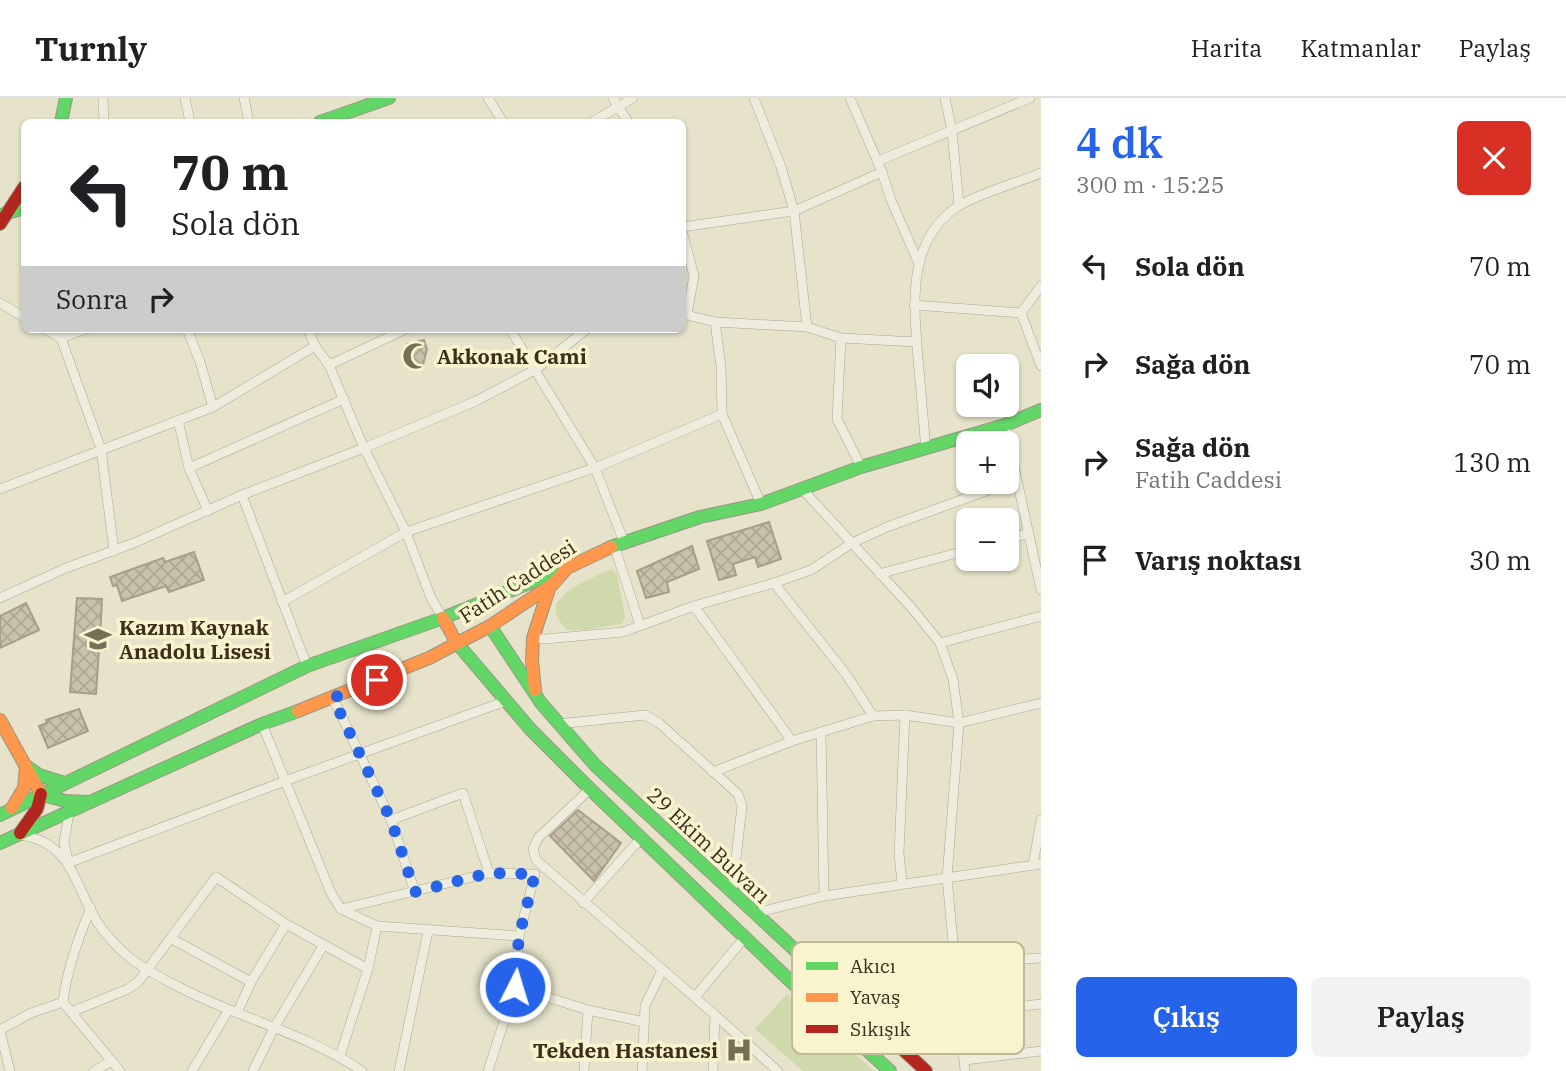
<!DOCTYPE html>
<html lang="tr">
<meta charset="utf-8">
<style>
:root{--surface:#fff;--page:#f2f2f2;--text:#202124;--muted:#757577;--line:#e0e0e0;--accent:#2563eb}
body{margin:0;font-family:"IBM Plex Serif",serif;background:var(--page);color:var(--text);height:100vh;display:flex;flex-direction:column;font-size:26px;white-space:nowrap}
*{box-sizing:border-box;margin:0}
p{font-size:23px;color:var(--muted)}
.icon{flex:none;width:38px;height:38px;fill:none;stroke:currentColor;stroke-width:2;stroke-linecap:round;stroke-linejoin:round}
.map{position:relative;flex:1;overflow:hidden}
.details{display:flex;flex-direction:column;background:var(--surface);width:525px}
.details>*{flex:none}
.guide{position:absolute;left:21px;top:21px;width:665px;height:214px;border-radius:10px;box-shadow:0 2px 5px #0004;background:#fff;color:var(--text);overflow:hidden}
.fabs{position:absolute;left:956px;top:256px;display:grid;gap:14px}
.fabs a{display:grid;place-items:center;width:63px;height:63px;border-radius:10px;background:var(--surface);box-shadow:0 2px 5px #0004;font-size:35px}
.pin{position:absolute;display:grid;place-items:center;width:60px;height:60px;color:#fff;margin:-30px;border:4px solid #fff;border-radius:50%;box-shadow:0 2px 7px #0007}
.me{position:absolute;width:77px;margin:-38px;rotate:5deg;stroke-linejoin:round;filter:drop-shadow(0 0 5px #0008)}
.turn{display:flex;align-items:center;gap:24px;height:147px;padding:0 35px;font-size:32px}
.turn .icon{width:91px;height:91px;stroke-width:2.5}
.turn b{display:block;font-size:49px;line-height:60px}
.then{display:flex;align-items:center;height:66px;padding:0 35px;background:#0003;gap:14px;font-size:26px}
.round{display:grid;place-items:center;flex:none;width:74px;height:74px;border-radius:10px;background:var(--page)}
.overview{display:flex;align-items:center;justify-content:space-between;height:119px;padding:0 35px}
h1{font-size:42px;font-weight:600;line-height:52px;color:var(--accent)}
.action{display:flex;gap:14px;margin-top:auto;padding:14px 35px}
.action a{flex:1;height:80px;border-radius:10px;background:var(--accent);color:#fff;font-size:28px;font-weight:600;line-height:80px;text-align:center}
.action a+a{background:var(--page);color:var(--text)}
ul{padding:0;list-style:none}
li{display:flex;align-items:center;gap:21px;height:98px;padding:0 35px}
li div{flex:1}
li b{display:block;font-size:26px}
li em{font-style:normal}
header{display:flex;align-items:center;gap:42px;box-sizing:border-box;height:98px;padding:0 35px;background:var(--surface);border-bottom:2px solid var(--line)}
header strong{font-size:33px}
nav{display:flex;gap:38px;margin-inline-start:auto;font-size:24px}
main{display:flex;flex:1;min-height:0}
.map>svg:first-child{display:block}
.park{fill:#d0d9ab}
.building{fill:url(#building-cross-hatch);stroke:#a69e89;stroke-width:2}
.lines{fill:none;stroke-linecap:round;stroke-linejoin:round}
.street-casing{stroke:#aba694;stroke-width:10}
.fast-casing{stroke:#9a9584;stroke-width:14}
.slow-casing{stroke:#9a9584;stroke-width:14}
.jam-casing{stroke:#9a9584;stroke-width:14}
.street{stroke:#edecdd;stroke-width:9}
.fast{stroke:#63d668;stroke-width:12}
.slow{stroke:#ff974d;stroke-width:12}
.jam{stroke:#b3261e;stroke-width:12}
.route{stroke:#2563eb;stroke-width:12;stroke-dasharray:0 21.6}
.labels{text-anchor:middle;dominant-baseline:central;stroke-width:7;stroke-linejoin:round;paint-order:stroke}
.poi-label{font-size:21px;font-weight:bold;fill:#3a301b;stroke:#f9f4ce;text-anchor:start}
.street-label{font-size:21px;fill:#3a301b;stroke:#f9f4ce}
.key{fill:#f9f4ce;stroke:#c0b998;stroke-width:2}
.key-label{font-size:19px;fill:#3a301b}
</style>
<header>
<strong>Turnly</strong>
<nav><a>Harita</a><a>Katmanlar</a><a>Paylaş</a></nav>
</header>
<main>
<div class="map">
<svg width="1041" height="973" viewBox="0 0 1041 973">
<defs>
<pattern id="building-cross-hatch" width="8" height="8" patternUnits="userSpaceOnUse" patternTransform="scale(1.75)"><rect width="8" height="8" fill="#cac1aa"/><path d="M0 0l8 8M0 8l8-8" fill="none" stroke="#aea692"/></pattern>
</defs>
<rect width="100%" height="100%" fill="#e6e3ca"/>
<g class="park">
<path d="M612,471L617,476L625,520L621,526L585,532H568C531,501 588,482 612,471Z"/>
<path d="M787,896L874,973H803L755,931Z"/>
</g>
<g class="building">
<path d="M424,242L427,251L423,267L417,271L412,270L407,264V246Z"/>
<path d="M769,424L781,461L758,469L755,459L733,466L736,477L719,482L707,443Z"/>
<path d="M692,448L699,471L667,484L669,494L646,500L637,473Z"/>
<path d="M194,454L204,482L169,494L166,488L122,503L117,487L113,488L110,479L163,460L165,464Z"/>
<path d="M77,500L102,501L100,542L106,543L105,552L99,551L96,596L70,594Z"/>
<path d="M26,505L39,532L0,550V518Z"/>
<path d="M79,611L88,633L48,650L39,628L47,625L46,622Z"/>
<path d="M578,712L621,745L594,783L550,738Z"/>
</g>
<g class="lines">
<defs>
<g id="street">
<path d="M103,0L104,24"/>
<path d="M185,0L190,24"/>
<path d="M244,0L249,24"/>
<path d="M488,0L503,24"/>
<path d="M613,0L628,24"/>
<path d="M754,0L781,69L794,113L807,229"/>
<path d="M850,0L882,74L891,102L919,166"/>
<path d="M945,0L952,33L959,107"/>
<path d="M592,24L633,0"/>
<path d="M878,63L1030,0"/>
<path d="M682,129L794,113L882,74"/>
<path d="M682,133L694,178L687,216"/>
<path d="M1041,188L1021,215L1041,268"/>
<path d="M0,205L24,219"/>
<path d="M914,207L1021,215"/>
<path d="M682,216L715,224L807,229L841,240L917,244"/>
<path d="M715,224L721,269L722,316L761,406"/>
<path d="M45,231L61,240L101,351L114,453"/>
<path d="M187,231L200,264L213,309"/>
<path d="M308,231L315,248L329,267L364,350L406,434L431,500L443,520"/>
<path d="M510,231L595,370L624,444"/>
<path d="M61,240L86,231"/>
<path d="M841,240L837,321L861,369"/>
<path d="M329,267L406,231"/>
<path d="M178,322L189,370L208,413"/>
<path d="M1005,327L1041,492"/>
<path d="M926,351C923,321 921,291 918,261C914,207 906,144 957,109C975,97 1019,84 1041,75"/>
<path d="M189,370L344,301"/>
<path d="M0,391L213,309L315,248"/>
<path d="M803,392L910,508L940,545L953,581L959,625L947,780L965,973"/>
<path d="M242,397L307,568"/>
<path d="M1006,442L1029,435"/>
<path d="M614,447L640,527"/>
<path d="M879,476L968,452"/>
<path d="M774,485L846,576L873,618"/>
<path d="M0,500L66,470L134,445L242,397L364,350L476,303L535,272L587,231"/>
<path d="M282,504L406,434L600,368L722,316"/>
<path d="M694,508L792,643"/>
<path d="M533,540L545,541L623,534L694,508L774,485L811,472L852,445L887,429L1016,382"/>
<path d="M940,545L1041,518"/>
<path d="M333,600L391,722L415,794"/>
<path d="M262,626L331,795L341,811L377,828L519,838"/>
<path d="M558,626L645,617L659,625L738,696L742,708L732,795"/>
<path d="M821,634L824,798"/>
<path d="M713,674L792,643L873,618L905,617L959,625L1041,605"/>
<path d="M590,691L538,740L533,751L536,762L715,917L713,973"/>
<path d="M391,722L463,695L489,775"/>
<path d="M19,737C76,744 74,793 102,831C107,838 114,845 120,851C135,866 154,876 173,886C234,919 304,934 362,973"/>
<path d="M68,763L64,744L69,715"/>
<path d="M68,765L285,683L506,603"/>
<path d="M1033,767L1041,722"/>
<path d="M902,786L899,755L905,617"/>
<path d="M583,805L641,740"/>
<path d="M341,811L489,775L535,776L519,838L515,889L488,973"/>
<path d="M755,815L824,798L1041,766"/>
<path d="M172,841L251,884"/>
<path d="M831,884L955,865L1041,860"/>
<path d="M515,889L588,912L644,924"/>
<path d="M695,899L745,839"/>
<path d="M63,904L71,914L128,891L138,884L216,779L286,826L368,871"/>
<path d="M71,914L120,973"/>
<path d="M237,915L251,884L286,826"/>
<path d="M960,916L1041,906"/>
<path d="M715,917L778,973"/>
<path d="M0,932L31,915L63,904C67,871 78,840 91,810"/>
<path d="M0,933L10,973"/>
<path d="M340,958L368,871L377,828"/>
<path d="M965,962L1041,953"/>
<path d="M94,973L110,964"/>
<path d="M192,973L228,913"/>
<path d="M253,973L274,930L323,848"/>
<path d="M399,973L428,833"/>
<path d="M584,973L588,912"/>
<path d="M642,973L645,908L662,872"/>
</g>
<g id="fast">
<path d="M61,24L66,0"/>
<path d="M320,24L389,0"/>
<path d="M4,116L24,110"/>
<path d="M611,449L700,419L761,406L861,369L1005,327L1041,312"/>
<path d="M490,528L541,605L595,667L846,899"/>
<path d="M456,544L531,632L590,691L786,879L890,973"/>
<path d="M26,668L39,677L64,685"/>
<path d="M41,696L65,703L89,704"/>
<path d="M0,717L307,568L443,520L566,470"/>
<path d="M0,745L262,626L298,613"/>
</g>
<g id="slow">
<path d="M443,520L456,544"/>
<path d="M535,592L532,562L533,540L550,488"/>
<path d="M298,613L429,560L490,528L553,486L567,470L611,449"/>
<path d="M0,622L41,696"/>
<path d="M12,710L24,690L26,668"/>
</g>
<g id="jam">
<path d="M0,126L24,89"/>
<path d="M20,735L37,711L41,696"/>
<path d="M846,899L926,973"/>
</g>
</defs>
<use href="#street" class="street-casing"/>
<use href="#fast" class="fast-casing"/>
<use href="#slow" class="slow-casing"/>
<use href="#jam" class="jam-casing"/>
<use href="#street" class="street"/>
<use href="#fast" class="fast"/>
<use href="#slow" class="slow"/>
<use href="#jam" class="jam"/>
</g>
<g class="lines">
<path class="route" d="M377,582L333,600L391,722L415,794L489,775L535,776L519,838L515,889"/>
</g>
<defs>
<symbol id="mosque-bare" viewBox="-9 -9 18 18"><path d="M3.5-4.9A6 6 0 1 0 3.5 4.9A5 5 0 1 1 3.5-4.9Z" fill="#766f58" stroke="#f9f4ce" stroke-width="2.5" paint-order="stroke"/></symbol>
<symbol id="school-bare" viewBox="-9 -9 18 18"><path d="M0-5L7-2L0 1L-7-2ZM-4 1L0 2.5L4 1V4Q0 6-4 4Z" fill="#766f58" stroke="#f9f4ce" stroke-width="2.5" paint-order="stroke"/></symbol>
<symbol id="hospital-bare" viewBox="-9 -9 18 18"><path d="M-5-5h3v3.5h4V-5h3V5h-3V1.5h-4V5h-3Z" fill="#766f58" stroke="#f9f4ce" stroke-width="2.5" paint-order="stroke"/></symbol>
</defs>
<g fill-rule="evenodd">
<use href="#mosque-bare" x="397" y="239" width="38" height="38"/>
<use href="#school-bare" x="79" y="522" width="38" height="38"/>
<use href="#hospital-bare" x="720" y="933" width="38" height="38"/>
</g>
<g class="labels">
<g class="poi-label">
<text x="437" y="258">Akkonak Cami</text>
<text x="119" y="529">Kazım Kaynak<tspan x="119" dy="24">Anadolu Lisesi</tspan></text>
<text x="718" y="952" text-anchor="end">Tekden Hastanesi</text>
</g>
<g class="street-label">
<text transform="translate(517 483) rotate(-33)">Fatih Caddesi</text>
<text transform="translate(709 747) rotate(43)">29 Ekim Bulvarı</text>
</g>
</g>
<rect x="792" y="844" width="232" height="112" rx="10" class="key"/>
<rect x="806" y="864" width="32" height="8" fill="#63d668"/>
<rect x="806" y="895" width="32" height="9" fill="#ff974d"/>
<rect x="806" y="927" width="32" height="8" fill="#b3261e"/>
<g class="key-label">
<text x="850" y="875">Akıcı</text>
<text x="850" y="906">Yavaş</text>
<text x="850" y="938">Sıkışık</text>
</g>
</svg>
<div class="fabs">
<a><svg class="icon" aria-label="sound" viewBox="0 0 24 24"><path d="M4 9h4l5-4v14l-5-4H4zM17 9q2 3 0 6"/></svg></a>
<a>+</a>
<a>−</a>
</div>
<div class="pin" style="left:377px;top:582px;background:#d93025"><svg class="icon" aria-label="arrive" viewBox="0 0 24 24"><path d="M6 21V4h12l-3 4 3 4H6"/></svg></div>
<svg class="me" style="left:515px;top:889px" viewBox="-20 -20 40 40"><circle r="17" fill="#2563eb" stroke="#fff" stroke-width="3"/><path d="M0-11L8 9 0 5-8 9z" fill="#fff"/></svg>
<div class="guide">
<div class="turn"><svg class="icon" aria-label="left" viewBox="0 0 24 24"><path d="M17 20v-9H6M10 6l-5 5 5 5"/></svg><div><b>70 m</b>Sola dön</div></div>
<div class="then">Sonra<svg class="icon" aria-label="right" viewBox="0 0 24 24"><path d="M7 20v-9h11M14 6l5 5-5 5"/></svg></div>
</div>
</div>
<section class="details">
<div class="overview"><div><h1>4 dk</h1><p>300 m · 15:25</p></div><a class="round" style="background:#d93025;color:#fff"><svg class="icon" aria-label="close" viewBox="0 0 24 24"><path d="M6 6l12 12M18 6L6 18"/></svg></a></div>
<ul>
<li><svg class="icon" aria-label="left" viewBox="0 0 24 24"><path d="M17 20v-9H6M10 6l-5 5 5 5"/></svg><div><b>Sola dön</b></div><em>70 m</em></li>
<li><svg class="icon" aria-label="right" viewBox="0 0 24 24"><path d="M7 20v-9h11M14 6l5 5-5 5"/></svg><div><b>Sağa dön</b></div><em>70 m</em></li>
<li><svg class="icon" aria-label="right" viewBox="0 0 24 24"><path d="M7 20v-9h11M14 6l5 5-5 5"/></svg><div><b>Sağa dön</b><p>Fatih Caddesi</p></div><em>130 m</em></li>
<li><svg class="icon" aria-label="arrive" viewBox="0 0 24 24"><path d="M6 21V4h12l-3 4 3 4H6"/></svg><div><b>Varış noktası</b></div><em>30 m</em></li>
</ul>
<div class="action"><a>Çıkış</a><a>Paylaş</a></div>
</section>
</main>
